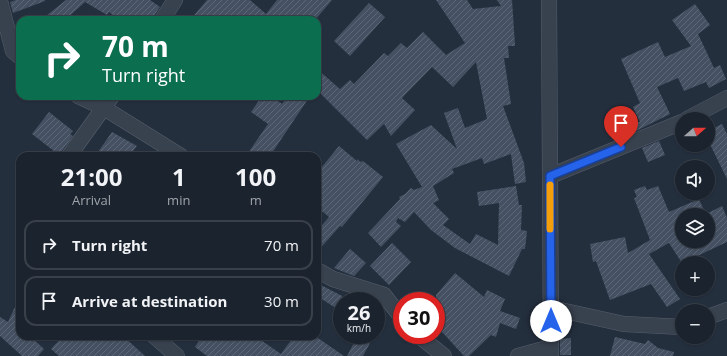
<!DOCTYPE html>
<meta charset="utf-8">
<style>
:root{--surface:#1b232e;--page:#282f3a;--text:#f1f3f6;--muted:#a0a4aa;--line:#39404a}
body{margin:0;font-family:"Open Sans",sans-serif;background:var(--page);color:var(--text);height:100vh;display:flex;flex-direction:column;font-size:15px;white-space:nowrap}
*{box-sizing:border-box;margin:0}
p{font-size:13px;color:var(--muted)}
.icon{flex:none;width:22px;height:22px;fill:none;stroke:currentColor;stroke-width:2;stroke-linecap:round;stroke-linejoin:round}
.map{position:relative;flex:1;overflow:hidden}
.side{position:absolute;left:16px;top:152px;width:305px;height:188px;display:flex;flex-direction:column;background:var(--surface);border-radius:12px;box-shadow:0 1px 3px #0004,0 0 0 1px var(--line)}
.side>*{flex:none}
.banner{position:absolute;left:16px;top:16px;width:305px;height:84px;border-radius:12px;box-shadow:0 1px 3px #0004,0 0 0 1px var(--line);background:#0b6e4f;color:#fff;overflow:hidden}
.needle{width:26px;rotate:69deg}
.buttons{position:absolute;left:675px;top:112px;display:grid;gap:8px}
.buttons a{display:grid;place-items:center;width:40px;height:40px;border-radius:50%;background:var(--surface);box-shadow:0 1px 3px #0004,0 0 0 1px var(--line);font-size:20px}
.speed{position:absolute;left:333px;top:292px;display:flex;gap:8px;font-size:20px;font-weight:700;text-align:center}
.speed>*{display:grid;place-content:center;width:52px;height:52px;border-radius:50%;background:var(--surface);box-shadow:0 1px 3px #0004,0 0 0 1px var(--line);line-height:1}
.speed small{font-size:10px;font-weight:400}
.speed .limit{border:6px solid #d22;background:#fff;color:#111}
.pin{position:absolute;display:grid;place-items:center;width:34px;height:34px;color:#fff;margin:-41px -17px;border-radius:50% 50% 50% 0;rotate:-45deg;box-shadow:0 0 4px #0007}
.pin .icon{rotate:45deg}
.me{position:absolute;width:44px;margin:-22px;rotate:0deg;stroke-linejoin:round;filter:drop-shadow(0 0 3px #0008)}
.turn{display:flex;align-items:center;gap:14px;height:84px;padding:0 20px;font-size:18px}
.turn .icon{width:52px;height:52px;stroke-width:2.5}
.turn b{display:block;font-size:28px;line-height:34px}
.eta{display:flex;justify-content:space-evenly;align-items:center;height:68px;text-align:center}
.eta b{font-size:24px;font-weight:700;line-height:28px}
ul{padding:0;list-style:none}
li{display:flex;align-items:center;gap:12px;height:50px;margin:0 8px 6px;padding:0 12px;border:2px solid var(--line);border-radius:12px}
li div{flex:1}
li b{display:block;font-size:15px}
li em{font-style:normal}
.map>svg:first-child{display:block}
.building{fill:url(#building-hatch)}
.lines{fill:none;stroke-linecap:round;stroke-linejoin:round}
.minor-casing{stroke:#565f6c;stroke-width:16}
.minor{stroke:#38414e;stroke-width:15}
.route-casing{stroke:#184099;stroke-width:10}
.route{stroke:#2563eb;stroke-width:7}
.slow{stroke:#f59e0b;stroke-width:7}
</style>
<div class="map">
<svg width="727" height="356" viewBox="0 0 727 356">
<defs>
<pattern id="building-hatch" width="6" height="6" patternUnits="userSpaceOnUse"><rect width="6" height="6" fill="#455162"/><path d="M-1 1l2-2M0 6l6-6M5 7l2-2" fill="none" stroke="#5d6877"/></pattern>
</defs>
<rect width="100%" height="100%" fill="#242f3e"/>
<g class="building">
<path d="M16,0H45V1L13,13L10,2Z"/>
<path d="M66,0H150L160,7L151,20H119L109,12L107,15L85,2L65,20H41Z"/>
<path d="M207,0H250L266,14L277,0H332L315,20H190Z"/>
<path d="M436,0H467L473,9L501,6L497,0H512L515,46H508L509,58H504L511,104L503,106L524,163L526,182L515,184L511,154L484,164L482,158L452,169L454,173L433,186L439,200L433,203L449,219L443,225L470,244L476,234L498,245L499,203L479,206L477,192L516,186L519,205H522L521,230L527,231L525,249H522L509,276L455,248L431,230L414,212L405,222L398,218L396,222L401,226L381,247L368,233L400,199L399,197L405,194L411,188L414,190L422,187L396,144L431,125L457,149L444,113L458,108L465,128L487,119L476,62L453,87L432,67L402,98L415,110L391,136L384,124L367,140L317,90V69L340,89L350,80L354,84L384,53L388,56L401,43L407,48L423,32L446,55L465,43Z"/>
<path d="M369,3L385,17L350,56L334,41Z"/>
<path d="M695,4L710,25L698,34L714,68L720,65L726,79L709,88L706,82L684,91L678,78L657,87L670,114L636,131L632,122H640L633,107L640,103L621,59L658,42L665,57L691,46L672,20Z"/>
<path d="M262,96H271L282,104L288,96H310L270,156H246L268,124L251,112Z"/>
<path d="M49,112L73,131L70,134L73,136L59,155L32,134Z"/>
<path d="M722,124L727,134V179L708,140V131Z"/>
<path d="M112,132L137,146L129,156H104L98,152Z"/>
<path d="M659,141L665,155L648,162L642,148Z"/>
<path d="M339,146L357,161L358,159L360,162L363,161L383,177L342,227L340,226L317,252V231L329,217L317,207V173Z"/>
<path d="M645,186L647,190L658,186L669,212L699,199L706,215H682V221L677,223L682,232V241H708V213L722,206L727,218V242L695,257L699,263H682L669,243L649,254L680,299L667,307L651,284L610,300L596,261L593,262L590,244L625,237L628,253L650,240L634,198L637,197L634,190Z"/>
<path d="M392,243L411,262L389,285L370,266Z"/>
<path d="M350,249L366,263L354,276L334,268Z"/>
<path d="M455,273L484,297L487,290L505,299L500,311L520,318L516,329L500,323L496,337L491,335L469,356H464L443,333L436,329V295Z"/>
<path d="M317,283L342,296V312L317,296Z"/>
<path d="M20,296V336H30L44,349L38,356H22L0,336V317L8,322Z"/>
<path d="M63,336H123L145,356H59L51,349Z"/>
<path d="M202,336H255L281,354L294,336H315L344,356H207L195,347Z"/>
<path d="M357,337L370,343L363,356H347Z"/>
<path d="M615,337L645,344L648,340L658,348L674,352L673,356H610Z"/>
<path d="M571,338V355H560V339Z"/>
</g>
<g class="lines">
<defs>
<g id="minor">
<path d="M549,0L551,356"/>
<path d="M0,1L13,51L20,57"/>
<path d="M162,20L175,0"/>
<path d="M78,96L104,108L181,156"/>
<path d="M687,119L727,98"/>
<path d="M69,156L112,96"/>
<path d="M550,176L682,122"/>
<path d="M317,270L333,279L384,295L402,318"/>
<path d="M551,308L624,324L682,327"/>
<path d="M708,317L727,310"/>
<path d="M418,335L444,356"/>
<path d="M154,336L177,356"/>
<path d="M518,356L551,347"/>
</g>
</defs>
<use href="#minor" class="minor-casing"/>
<use href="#minor" class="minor"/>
</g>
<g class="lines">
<defs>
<path id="route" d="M551,321L550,176L621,147"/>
</defs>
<use href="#route" class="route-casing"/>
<use href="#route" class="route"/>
<path class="slow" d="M550,185V229"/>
</g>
</svg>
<div class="buttons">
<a><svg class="needle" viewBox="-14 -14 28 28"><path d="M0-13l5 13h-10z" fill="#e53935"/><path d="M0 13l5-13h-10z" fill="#a0a4aa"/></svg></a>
<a><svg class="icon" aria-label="sound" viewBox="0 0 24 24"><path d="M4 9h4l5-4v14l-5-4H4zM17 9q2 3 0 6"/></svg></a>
<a><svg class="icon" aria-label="layers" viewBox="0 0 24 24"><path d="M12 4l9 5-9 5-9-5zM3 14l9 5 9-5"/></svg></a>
<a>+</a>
<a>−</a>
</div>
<div class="speed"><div>26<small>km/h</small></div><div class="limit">30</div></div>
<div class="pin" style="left:621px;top:147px;background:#d93025"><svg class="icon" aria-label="arrive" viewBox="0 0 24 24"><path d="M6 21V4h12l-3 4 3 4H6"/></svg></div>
<svg class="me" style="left:551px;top:321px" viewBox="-20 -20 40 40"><circle r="19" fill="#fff"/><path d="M0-13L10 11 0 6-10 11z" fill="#2563eb"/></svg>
<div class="banner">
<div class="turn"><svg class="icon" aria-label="right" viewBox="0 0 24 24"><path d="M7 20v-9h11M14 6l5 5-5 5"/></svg><div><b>70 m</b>Turn right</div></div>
</div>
<section class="side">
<div class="eta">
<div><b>21:00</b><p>Arrival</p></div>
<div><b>1</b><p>min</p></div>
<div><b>100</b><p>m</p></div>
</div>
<ul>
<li><svg class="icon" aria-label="right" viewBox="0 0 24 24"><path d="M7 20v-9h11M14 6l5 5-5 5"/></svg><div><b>Turn right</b></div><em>70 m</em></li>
<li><svg class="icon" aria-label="arrive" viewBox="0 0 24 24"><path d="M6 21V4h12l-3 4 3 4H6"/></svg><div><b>Arrive at destination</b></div><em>30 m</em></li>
</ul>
</section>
</div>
